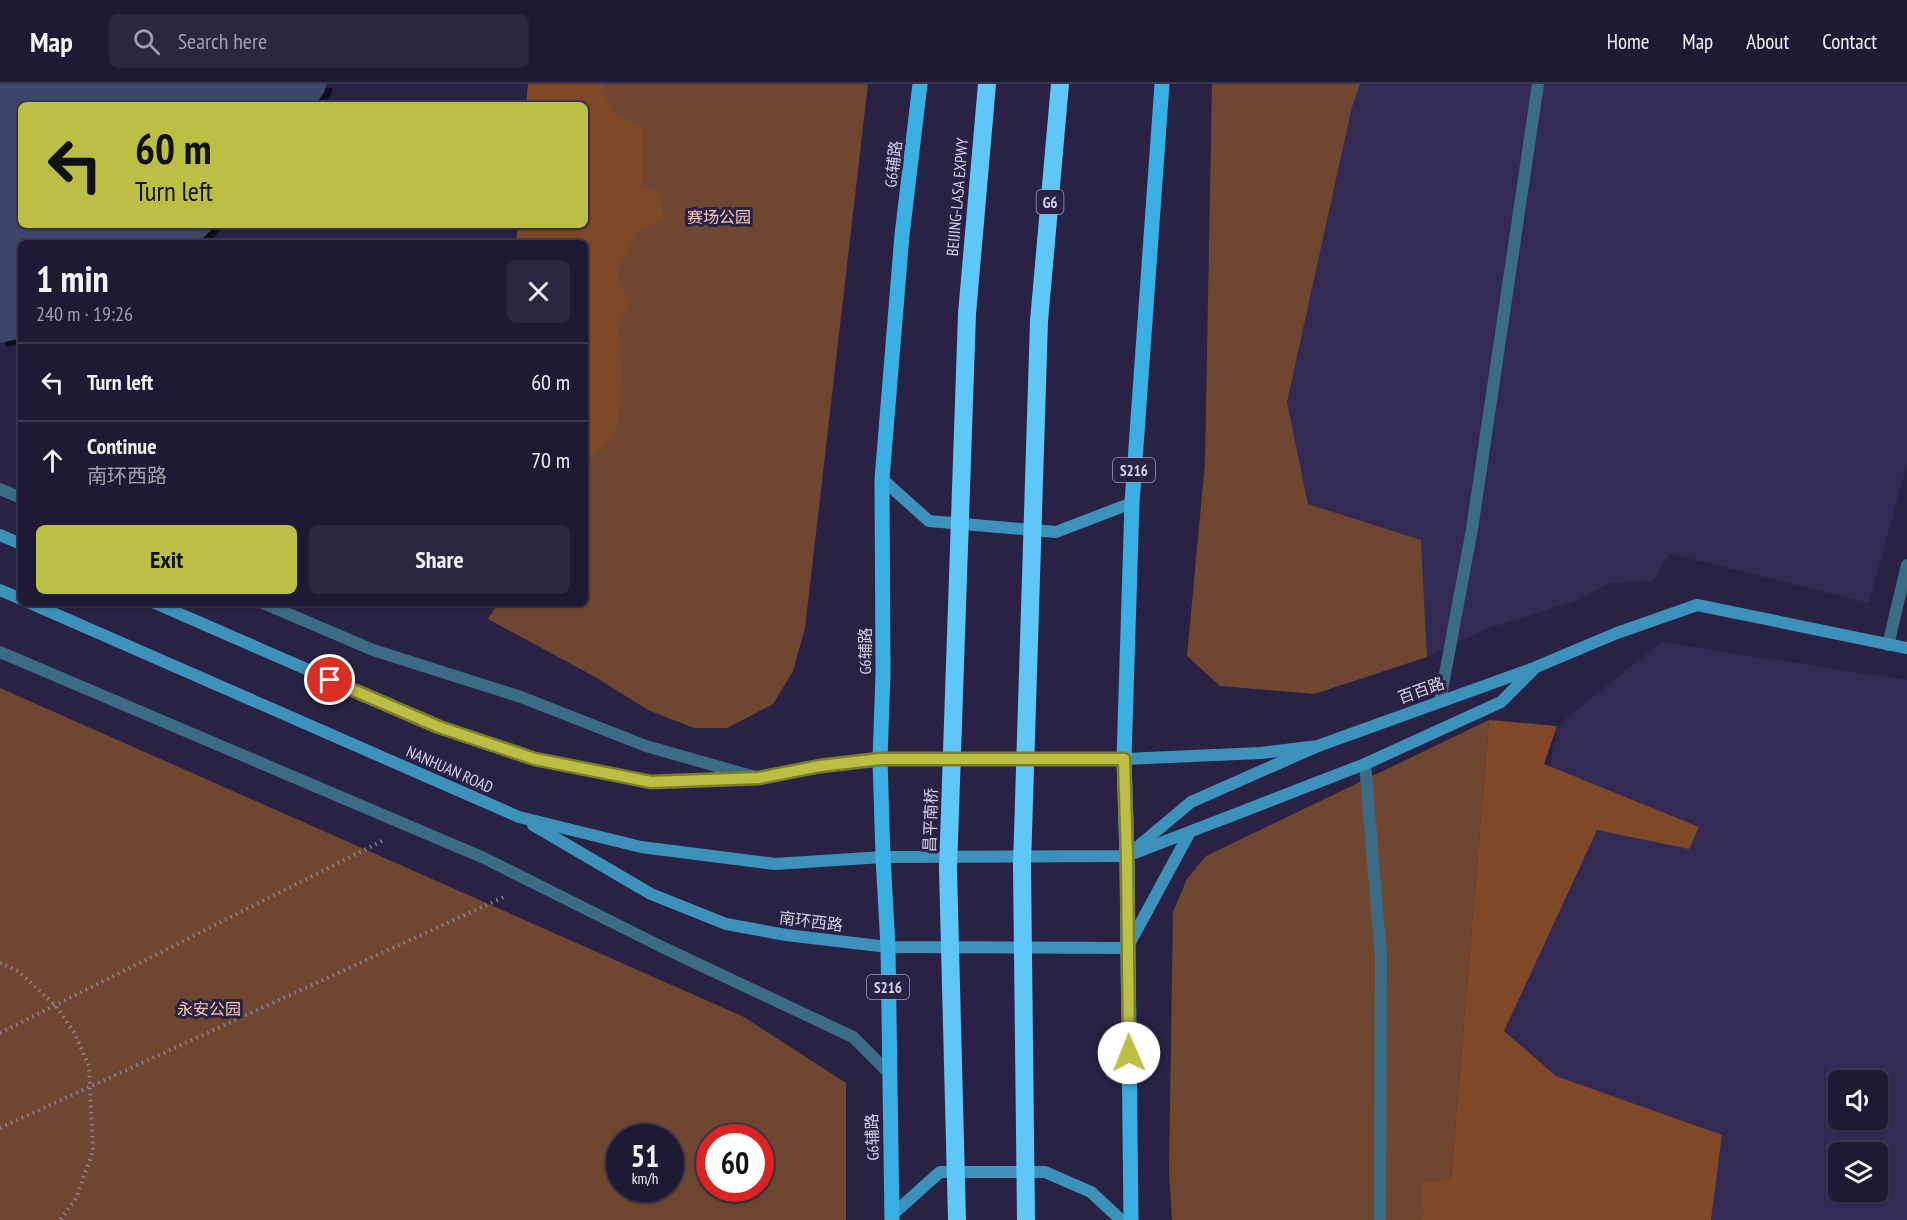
<!DOCTYPE html>
<meta charset="utf-8">
<style>
:root{--surface:#1f1a34;--page:#2c2740;--text:#f1f3f6;--muted:#a1a1ac;--line:#3c384f;--accent:#bbc044}
body{margin:0;font-family:"PT Sans Narrow","Noto Sans SC",sans-serif;background:var(--page);color:var(--text);height:100vh;display:flex;flex-direction:column;font-size:22px;white-space:nowrap}
*{box-sizing:border-box;margin:0}
p{font-size:20px;color:var(--muted)}
.icon{flex:none;width:33px;height:33px;fill:none;stroke:currentColor;stroke-width:2;stroke-linecap:round;stroke-linejoin:round}
.map{position:relative;flex:1;overflow:hidden}
.details{position:absolute;left:18px;top:156px;width:570px;height:366px;display:flex;flex-direction:column;background:var(--surface);border-radius:9px;box-shadow:0 2px 4px #0004,0 0 0 2px var(--line)}
.details>*{flex:none}
.hud{position:absolute;left:18px;top:18px;width:570px;height:126px;border-radius:9px;box-shadow:0 2px 4px #0004,0 0 0 2px var(--line);background:#bbc044;color:#111;overflow:hidden}
.buttons{position:absolute;left:1828px;top:986px;display:grid;gap:12px}
.buttons a{display:grid;place-items:center;width:60px;height:60px;border-radius:9px;background:var(--surface);box-shadow:0 2px 4px #0004,0 0 0 2px var(--line);font-size:30px}
.speed{position:absolute;left:606px;top:1040px;display:flex;gap:12px;font-size:30px;font-weight:700;text-align:center}
.speed>*{display:grid;place-content:center;width:78px;height:78px;border-radius:50%;background:var(--surface);box-shadow:0 2px 4px #0004,0 0 0 2px var(--line);line-height:1}
.speed small{font-size:15px;font-weight:400}
.speed .limit{border:9px solid #d22;background:#fff;color:#111}
.pin{position:absolute;display:grid;place-items:center;width:51px;height:51px;color:#fff;margin:-26px;border:3px solid #fff;border-radius:50%;box-shadow:0 2px 6px #0007}
.me{position:absolute;width:66px;margin:-33px;rotate:359deg;stroke-linejoin:round;filter:drop-shadow(0 0 4px #0008)}
.turn{display:flex;align-items:center;gap:21px;height:126px;padding:0 18px;font-size:27px}
.turn .icon{width:78px;height:78px;stroke-width:2.5}
.turn b{display:block;font-size:42px;line-height:51px}
.round{display:grid;place-items:center;flex:none;width:63px;height:63px;border-radius:9px;background:var(--page)}
.head{display:flex;align-items:center;justify-content:space-between;height:102px;padding:0 18px}
h1{font-size:36px;font-weight:800;line-height:45px}
.cta{display:flex;gap:12px;margin-top:auto;padding:12px 18px}
.cta a{flex:1;height:69px;border-radius:9px;background:var(--accent);color:#111;font-size:24px;font-weight:800;line-height:69px;text-align:center}
.cta a+a{background:var(--page);color:var(--text)}
ul{padding:0;list-style:none}
li{display:flex;align-items:center;gap:18px;height:78px;padding:0 18px;border-top:2px solid var(--line)}
li div{flex:1}
li b{display:block;font-size:22px}
li em{font-style:normal}
header{display:flex;align-items:center;gap:36px;box-sizing:border-box;height:84px;padding:0 30px;background:var(--surface);border-bottom:2px solid var(--line)}
header strong{font-size:28px}
nav{display:flex;gap:33px;margin-inline-start:auto;font-size:21px}
.search{width:420px;height:54px;background:var(--page);display:flex;align-items:center;gap:15px;box-sizing:border-box;padding:0 21px;border-radius:9px;color:var(--muted);font-size:22px}
.map>svg:first-child{display:block}
.built{fill:#332a54;fill-rule:evenodd}
.green{fill:#6f4730;fill-rule:evenodd}
.forest{fill:#7f4927}
.building{fill:#3d476b;filter:url(#shadow)}
.lines{fill:none;stroke-linecap:round;stroke-linejoin:round}
.path{stroke:#86829e;stroke-width:4;stroke-dasharray:1.5 4.5;stroke-linecap:butt}
.street{stroke:#3a6d85;stroke-width:12}
.secondary{stroke:#3c92ba;stroke-width:12}
.primary{stroke:#39afe2;stroke-width:15}
.highway{stroke:#5fc7f8;stroke-width:18}
.highway-bridge{stroke:#5fc7f8;stroke-width:18}
.route-casing{stroke:#7a7d2c;stroke-width:15}
.route{stroke:#bbc044;stroke-width:10}
.labels{text-anchor:middle;dominant-baseline:central;stroke-width:6;stroke-linejoin:round;paint-order:stroke}
.shield{fill:#292245;stroke:#a19db7;stroke-width:1.5}
.shield-label{font-size:15px;font-weight:bold;fill:#d4d2e8}
.street-label{font-size:16px;fill:#d4d2e8;stroke:#292245}
.park-label{font-size:16px;fill:#fecaad;stroke:#292245}
</style>
<header>
<strong>Map</strong>
<div class="search"><svg class="icon" aria-label="search" viewBox="0 0 24 24"><circle cx="10" cy="10" r="6"/><path d="M15 15l6 6"/></svg>Search here</div>
<nav><a>Home</a><a>Map</a><a>About</a><a>Contact</a></nav>
</header>
<div class="map">
<svg width="1907" height="1136" viewBox="0 0 1907 1136">
<defs>
<filter id="shadow"><feDropShadow dx="6" dy="4" stdDeviation="0" flood-color="#0009"/></filter>
</defs>
<rect width="100%" height="100%" fill="#292245"/>
<g class="built">
<path d="M1360,0H1907V380L1869,519L1670,470L1653,497L1608,499L1579,516L1486,545L1427,573L1421,456L1308,420L1287,318L1352,23Z"/>
<path d="M1661,558L1907,596V1136H1711L1721,1051L1556,992L1503,947L1557,642ZM1839,996H1878V1035H1839ZM1839,1068H1878V1107H1839Z"/>
</g>
<g class="green">
<path d="M579,0H868L805,544L793,587L773,620L727,644H694L648,626L597,594L488,535L498,519H585V21Z"/>
<path d="M1212,0H1360L1352,23L1287,318L1308,420L1421,456L1427,573L1314,610L1220,602L1187,572L1205,379Z"/>
<path d="M0,604L744,933L846,999V1136H0ZM620,1053H670V1104H620ZM710,1053H760V1104H710Z"/>
<path d="M1489,636L1451,1093L1424,1099L1422,1136H1172L1169,1087L1173,828L1187,795L1206,772Z"/>
</g>
<g class="forest">
<path d="M528,0H602L610,26L643,43L641,104L660,108L664,135L637,148L616,188L629,219L618,242L622,289L618,337L610,358L585,379V159H516L518,141H585V21H526Z"/>
<path d="M1489,636L1557,642L1544,680L1699,743L1689,765L1597,746L1504,947L1556,992L1722,1051L1711,1136H1422L1423,1099L1451,1093Z"/>
</g>
<path class="building" d="M0,0H327L324,8L315,21H21V141H216L198,159H21V254L0,259Z"/>
<g class="lines">
<g class="path">
<path d="M0,879L18,887L56,922L75,950L89,982L93,1067L76,1114L60,1136"/>
<path d="M0,949L382,757"/>
<path d="M0,1044L506,812"/>
</g>
<g class="street">
<path d="M0,405L21,414"/>
<path d="M263,519L373,566L521,613L646,662L755,693"/>
<path d="M1888,561L1907,481"/>
<path d="M0,568L484,774L660,862L853,953L888,988"/>
<path d="M1440,617L1472,445L1538,0"/>
<path d="M1365,680L1381,873L1380,1136"/>
</g>
<g class="secondary">
<path d="M882,395L929,437L1056,448L1132,419"/>
<path d="M0,451L21,460"/>
<path d="M0,506L21,515"/>
<path d="M30,519L519,733L641,763L775,780L883,773L1127,772L1365,680L1501,618L1536,583L1617,549L1697,521L1907,564"/>
<path d="M155,519L439,643L535,675L651,698L759,694L820,682L880,675H1124L1261,669L1318,662"/>
<path d="M533,741L651,810L726,840L786,851L888,863L1127,864L1190,748"/>
<path d="M1135,765L1191,718L1318,662L1531,585"/>
<path d="M892,1131L940,1088H1045L1091,1108L1121,1136"/>
</g>
<g class="primary">
<path d="M892,1136L888,863L883,773L880,675L883,590L882,395L902,151L920,0"/>
<path d="M1131,1136L1127,772L1124,675L1132,419L1162,0"/>
</g>
<g class="highway">
<path d="M967,230L987,0"/>
<path d="M1039,237L1060,0"/>
</g>
<g class="highway-bridge">
<path d="M957,1136L948,785L967,230"/>
<path d="M1026,1136L1022,781L1039,237"/>
</g>
</g>
<g class="lines">
<defs>
<path id="route" d="M330,596L439,643L535,675L651,698L759,694L820,682L880,675H1124L1127,772L1129,969"/>
</defs>
<use href="#route" class="route-casing"/>
<use href="#route" class="route"/>
</g>
<g class="labels">
<g class="shield">
<rect x="1036.5" y="106" width="27" height="24" rx="4.5"/>
<rect x="1113" y="374" width="42" height="24" rx="4.5"/>
<rect x="867" y="891" width="42" height="24" rx="4.5"/>
</g>
<g class="shield-label">
<text x="1050" y="118">G6</text>
<text x="1134" y="386">S216</text>
<text x="888" y="903">S216</text>
</g>
<g class="street-label">
<text transform="translate(893 80) rotate(-83)">G6辅路</text>
<text transform="translate(957 113) rotate(-85)">BEIJING-LASA EXPWY</text>
<text transform="translate(865 567) rotate(-90)">G6辅路</text>
<text transform="translate(1421 606) rotate(-20)">百百路</text>
<text transform="translate(450 685) rotate(24)">NANHUAN ROAD</text>
<text transform="translate(930 736) rotate(-88)">昌平南桥</text>
<text transform="translate(811 837) rotate(7)">南环西路</text>
<text transform="translate(872 1053) rotate(-92)">G6辅路</text>
</g>
<g class="park-label">
<text x="719" y="133">赛场公园</text>
<text x="209" y="925">永安公园</text>
</g>
</g>
</svg>
<div class="buttons">
<a><svg class="icon" aria-label="sound" viewBox="0 0 24 24"><path d="M4 9h4l5-4v14l-5-4H4zM17 9q2 3 0 6"/></svg></a>
<a><svg class="icon" aria-label="layers" viewBox="0 0 24 24"><path d="M12 4l9 5-9 5-9-5zM3 14l9 5 9-5"/></svg></a>
</div>
<div class="speed"><div>51<small>km/h</small></div><div class="limit">60</div></div>
<div class="pin" style="left:330px;top:596px;background:#d93025"><svg class="icon" aria-label="arrive" viewBox="0 0 24 24"><path d="M6 21V4h12l-3 4 3 4H6"/></svg></div>
<svg class="me" style="left:1129px;top:969px" viewBox="-20 -20 40 40"><circle r="19" fill="#fff"/><path d="M0-13L10 11 0 6-10 11z" fill="#bbc044"/></svg>
<div class="hud">
<div class="turn"><svg class="icon" aria-label="left" viewBox="0 0 24 24"><path d="M17 20v-9H6M10 6l-5 5 5 5"/></svg><div><b>60 m</b>Turn left</div></div>
</div>
<section class="details">
<div class="head"><div><h1>1 min</h1><p>240 m · 19:26</p></div><a class="round"><svg class="icon" aria-label="close" viewBox="0 0 24 24"><path d="M6 6l12 12M18 6L6 18"/></svg></a></div>
<ul>
<li><svg class="icon" aria-label="left" viewBox="0 0 24 24"><path d="M17 20v-9H6M10 6l-5 5 5 5"/></svg><div><b>Turn left</b></div><em>60 m</em></li>
<li><svg class="icon" aria-label="ahead" viewBox="0 0 24 24"><path d="M12 20V5M6 11l6-6 6 6"/></svg><div><b>Continue</b><p>南环西路</p></div><em>70 m</em></li>
</ul>
<div class="cta"><a>Exit</a><a>Share</a></div>
</section>
</div>
